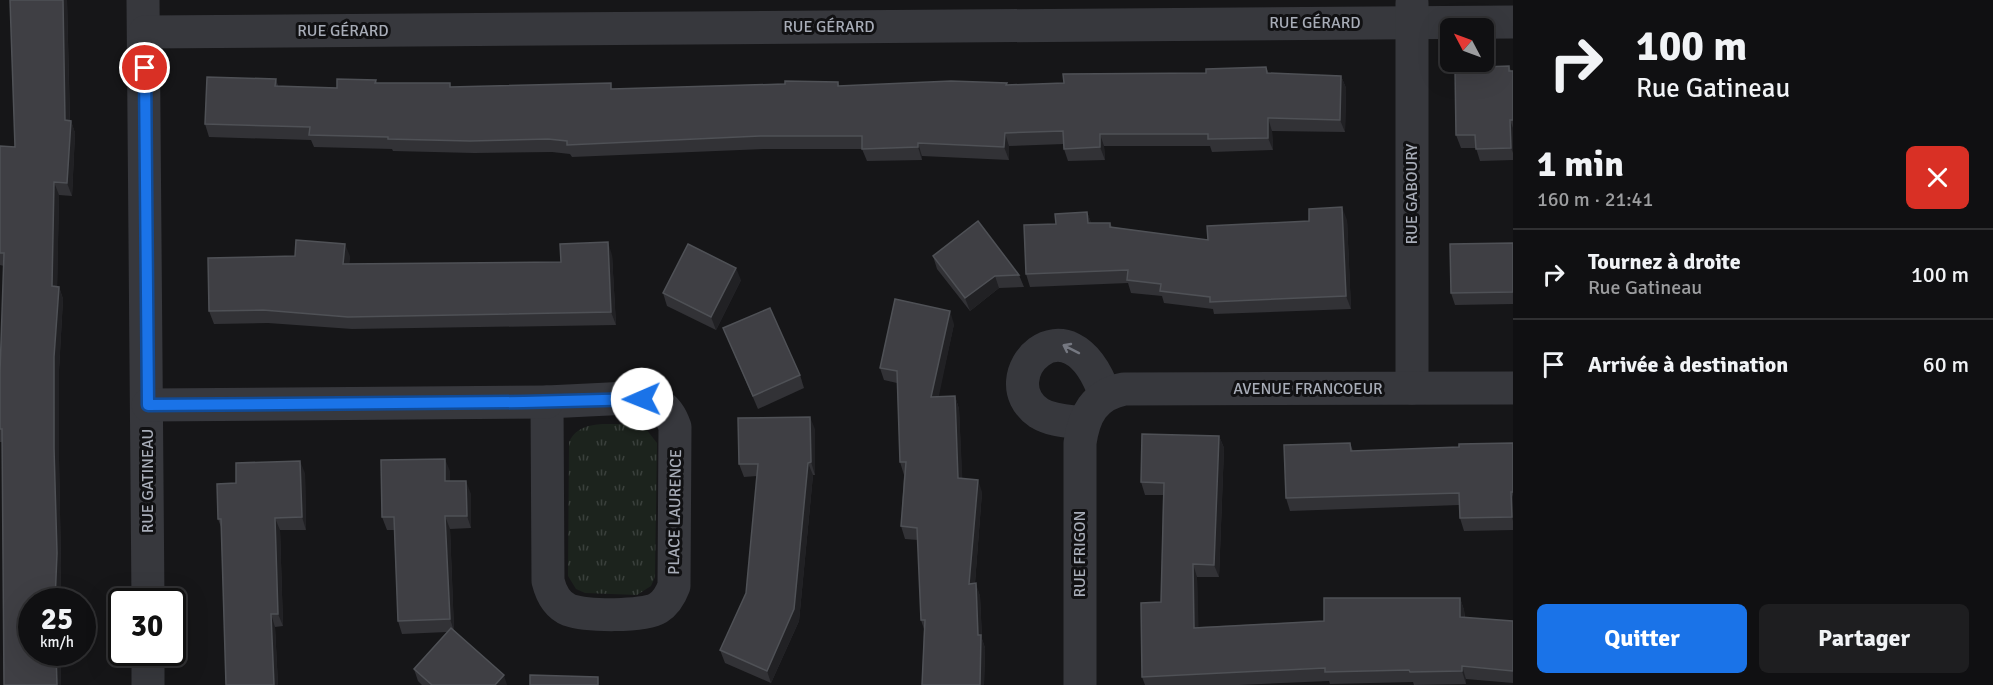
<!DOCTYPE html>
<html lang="fr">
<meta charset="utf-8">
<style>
:root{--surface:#101012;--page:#1e1e20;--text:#f1f3f6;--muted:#9c9d9f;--line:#303032;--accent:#1a73e8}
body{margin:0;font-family:Signika,sans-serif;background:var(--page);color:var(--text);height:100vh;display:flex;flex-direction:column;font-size:22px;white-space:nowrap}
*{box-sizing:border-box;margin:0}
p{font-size:20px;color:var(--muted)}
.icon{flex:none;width:33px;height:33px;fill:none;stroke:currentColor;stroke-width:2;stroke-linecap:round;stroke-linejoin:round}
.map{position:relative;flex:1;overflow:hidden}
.drawer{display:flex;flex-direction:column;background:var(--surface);width:480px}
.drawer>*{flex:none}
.banner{background:#101012;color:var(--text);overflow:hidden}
.needle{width:39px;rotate:311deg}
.tools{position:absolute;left:1440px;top:18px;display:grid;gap:12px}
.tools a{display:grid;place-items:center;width:54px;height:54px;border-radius:9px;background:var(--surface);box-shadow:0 6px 24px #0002,0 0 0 2px var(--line);font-size:30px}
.speed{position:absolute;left:18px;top:588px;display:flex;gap:12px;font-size:30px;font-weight:700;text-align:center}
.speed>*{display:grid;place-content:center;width:78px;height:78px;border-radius:50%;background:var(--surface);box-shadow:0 6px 24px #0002,0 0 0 2px var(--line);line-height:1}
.speed small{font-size:15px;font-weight:400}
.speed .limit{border:3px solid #111;border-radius:9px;background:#fff;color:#111}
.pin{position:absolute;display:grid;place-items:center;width:51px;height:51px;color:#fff;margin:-26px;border:3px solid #fff;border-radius:50%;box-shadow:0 2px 6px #0007}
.me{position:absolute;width:66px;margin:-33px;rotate:269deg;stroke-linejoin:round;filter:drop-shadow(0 0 4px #0008)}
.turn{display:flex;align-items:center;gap:21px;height:126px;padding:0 24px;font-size:27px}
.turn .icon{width:78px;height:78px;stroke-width:2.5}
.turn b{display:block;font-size:42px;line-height:51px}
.round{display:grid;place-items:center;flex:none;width:63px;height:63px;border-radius:9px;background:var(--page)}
.overview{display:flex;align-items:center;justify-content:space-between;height:102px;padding:0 24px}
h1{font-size:36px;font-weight:700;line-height:45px}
.button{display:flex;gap:12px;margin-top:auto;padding:12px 24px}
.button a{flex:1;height:69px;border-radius:9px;background:var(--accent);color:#fff;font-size:24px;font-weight:700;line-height:69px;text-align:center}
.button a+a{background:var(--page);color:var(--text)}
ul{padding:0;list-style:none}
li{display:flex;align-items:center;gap:18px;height:90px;padding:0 24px;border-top:2px solid var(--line)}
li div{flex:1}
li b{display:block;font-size:22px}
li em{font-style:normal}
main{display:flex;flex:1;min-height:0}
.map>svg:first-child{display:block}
.grass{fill:url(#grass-tufts)}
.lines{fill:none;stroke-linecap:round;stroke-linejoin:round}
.minor{stroke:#37383d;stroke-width:33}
.wall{fill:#323236}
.shaded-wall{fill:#212124}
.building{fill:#3f3f44;stroke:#4f5156;stroke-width:1.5}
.oneway{stroke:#757881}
.route-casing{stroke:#114b97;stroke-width:15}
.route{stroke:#1a73e8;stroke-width:10}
.labels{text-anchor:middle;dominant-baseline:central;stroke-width:6;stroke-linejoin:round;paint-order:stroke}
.street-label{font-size:16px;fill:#a8adb8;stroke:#111113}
</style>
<main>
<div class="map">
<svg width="1513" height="685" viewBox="0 0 1513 685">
<defs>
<pattern id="grass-tufts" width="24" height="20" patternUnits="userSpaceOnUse" patternTransform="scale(1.5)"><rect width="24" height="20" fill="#1c231d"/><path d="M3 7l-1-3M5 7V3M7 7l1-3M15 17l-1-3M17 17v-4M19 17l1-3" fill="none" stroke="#3a403c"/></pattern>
</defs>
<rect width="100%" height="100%" fill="#161618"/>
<path class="grass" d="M629,424L646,429L657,443L655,577L651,586L637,595L585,593L576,589L568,576L569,442C580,419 607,425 629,424Z"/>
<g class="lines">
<g class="minor">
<path d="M143,0L148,602"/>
<path d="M145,32L1513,22"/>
<path d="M1412,388V3"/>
<path d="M629,398C653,399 667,403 675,427L674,586C671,594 666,603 658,608C643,617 586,616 569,610C557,605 551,593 548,581L547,402Z"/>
<path d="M148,405L547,402"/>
<path d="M1083,423C1068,421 1052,421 1039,413C988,379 1068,290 1105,395"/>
<path d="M148,652V685"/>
<path d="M1080,685V443C1084,415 1094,395 1124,389L1513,388"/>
</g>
</g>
<g class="wall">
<path d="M10,0H67L70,121H71L75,133L72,196L59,195L57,287H59L63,299L59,370V460L61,566L60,602H32V652H60L61,685H4L2,442H0V372L4,266L0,265V146L15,147Z"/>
<path d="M1509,66L1511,71H1513V160L1480,161L1476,148H1461L1456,135Z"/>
<path d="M1266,67L1269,74L1341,76L1346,88L1345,132L1272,131L1273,150L1212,152L1210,146H1104L1105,160L1068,161L1064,149V144L1009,146V160L922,156V160L867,161L862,149H765L572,157L570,154L552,152L474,153L393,151L392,149L314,147L311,140L209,137L205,124L276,79L278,86L337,88L376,80L377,83L451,87L613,89L838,82L839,86L1007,83V85L1064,83L1206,73Z"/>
<path d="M1087,212L1091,223H1110L1112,227L1208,240L1347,220L1351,309L1214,314L1213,309L1164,303L1162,296L1131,293L1128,283L1030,287L1026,274L1056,224Z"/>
<path d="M1513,243V304L1455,305L1451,293Z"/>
<path d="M612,255L616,325L352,329L268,323L214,324L209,311L350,256L349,264L561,262Z"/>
<path d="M933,256L1019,275L1024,287L999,288L970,311L937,269Z"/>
<path d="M741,280L716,330L667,306L663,293Z"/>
<path d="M954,324L938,397L955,396L959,409L962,479L982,492L975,583L980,596L982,639L985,648L984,685H922L924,629L921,620L918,540L905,539L901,526L904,475L900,462L897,383L884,380L880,368Z"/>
<path d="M723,328L800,375L804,388L758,409Z"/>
<path d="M815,429V475H813L799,621L771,683L725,663L720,650L746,593L757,476L744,477L739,464Z"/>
<path d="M1219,436L1224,448L1219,577H1197L1198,627L1324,621L1460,598L1464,610L1465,618L1513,621V683L1466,679V684L1414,685L1413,682L1330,684L1329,681L1239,685H1145L1142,677L1161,602L1163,495H1145L1141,482Z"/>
<path d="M1350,443L1353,451L1459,447L1513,443V530L1464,531L1460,518L1459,505L1290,511L1286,498Z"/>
<path d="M450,471V481L471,494V528L450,529L454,630L507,685H422L418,681L414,669L447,632L402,634L398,621L394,530H387L382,517Z"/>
<path d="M305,473L306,530H280L283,626L275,627L278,685H226L221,527L218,519L236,483Z"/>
</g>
<g class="shaded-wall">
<path d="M63,0H67L70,133L65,120Z"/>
<path d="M1341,76L1346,88L1345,132L1340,120Z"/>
<path d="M1268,118L1272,131L1273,150L1268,138Z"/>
<path d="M1510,120L1513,128V153L1511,148Z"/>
<path d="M71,121L75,133L72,196L67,183Z"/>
<path d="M1005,133L1009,146V160L1004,147Z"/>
<path d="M1100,134L1104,146L1105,160L1100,147Z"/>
<path d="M918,143L922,156V160L918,147Z"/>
<path d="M54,182L59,195L57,299L52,286Z"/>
<path d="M1342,207L1347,220L1351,309L1346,296Z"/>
<path d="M1087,212L1092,225L1088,223Z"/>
<path d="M608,242L612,255L616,325L611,312Z"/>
<path d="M345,244L350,256L348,277L343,264Z"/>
<path d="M736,268L741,280L716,330L711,317Z"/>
<path d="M995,276L999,288L970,311L965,298Z"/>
<path d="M59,287L63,299L59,370V460L61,566L60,602H55L54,357Z"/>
<path d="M950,311L954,324L936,410L931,397Z"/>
<path d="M955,396L959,409L963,491L958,478Z"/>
<path d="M810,417L815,429V475L811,462Z"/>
<path d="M1219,436L1224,448L1219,577L1214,565Z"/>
<path d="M445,459L450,471V494L445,481Z"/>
<path d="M300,461L305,473L306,530L302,517Z"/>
<path d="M808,463L813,475L799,621L771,683L767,671Z"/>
<path d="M978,480L982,492L974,596L969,584Z"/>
<path d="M466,481L471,494V528L467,516Z"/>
<path d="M1511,492L1513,497V521L1512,517Z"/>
<path d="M445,516L450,529L454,631L450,619Z"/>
<path d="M275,518L280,530L283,626L278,614Z"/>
<path d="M1193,564L1197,577L1199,640L1194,628Z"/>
<path d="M976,583L980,596L982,639L985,648L984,685H980Z"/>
<path d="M1460,598L1464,610L1465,630L1460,617Z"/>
<path d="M271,614L275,627L278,685H274Z"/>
<path d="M56,652H60L61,685H57Z"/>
<path d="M1462,666L1466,679V684L1462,671Z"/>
<path d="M504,675L507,685H495Z"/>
</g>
<g class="building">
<path d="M10,0H63L65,120L71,121L67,183L54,182L52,286L59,287L54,357V448L57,553L55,602H32V652H56L57,685H4L2,429H0V372L4,253H0V146L15,147Z"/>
<path d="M1509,66V71H1513V120H1510L1511,148L1476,149L1475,135H1456L1455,68Z"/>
<path d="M1266,67L1267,73L1341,76L1340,120L1268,118V138L1208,139V134H1100V147L1064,149L1063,131L1005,133L1004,147L918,143V147L862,149V136H760L567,145V141L548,139L470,141L388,139V137L309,135L310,127L205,124L207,77L276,79L275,86L337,88V79L376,80L375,83H450V87L611,83V89L785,84V81L838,82V86L951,81L1007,83L1006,85L1064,83L1063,74L1206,73V69Z"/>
<path d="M1342,207L1346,296L1210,302V297L1160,291L1161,284L1127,280L1128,270L1026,274L1024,225L1056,224L1055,214L1087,212L1088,223H1110V227L1208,240L1207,226L1309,221V209Z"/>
<path d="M978,221L1019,275L995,276L965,298L933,256Z"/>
<path d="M296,240L345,244L343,264L561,262L560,244L608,242L611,312L348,317L263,310L209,311L208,258L295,256Z"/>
<path d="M1513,243V292L1451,293L1450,244Z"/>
<path d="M688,244L736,268L711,317L663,293Z"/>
<path d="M895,299L950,311L931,397L955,396L958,478L978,480L969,584L976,583L978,635H981L980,685H922L925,620H921L917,528L901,526L906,462H900L897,371L880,368Z"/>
<path d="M770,308L800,375L753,396L723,328Z"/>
<path d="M810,417L811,462L808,463L794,609L767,671L720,650L746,593L758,464H739L738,418Z"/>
<path d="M1142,434L1219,436L1214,565L1193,564L1194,628L1324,621V598H1460V617L1513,621V671L1462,666V671L1410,672L1409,670L1325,672V668L1142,677L1141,603L1161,602L1164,483L1141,482Z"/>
<path d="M1350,443L1351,451L1459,447V444L1513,443V492H1511L1512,517L1460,518L1459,493L1286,498L1284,445Z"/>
<path d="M445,459V481H466L467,516H445L450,619L398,621L394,517H382L381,460Z"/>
<path d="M300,461L302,517L275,518L278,614H271L274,685H226L221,519H218L217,484L236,483V463Z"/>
<path d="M451,628L504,675L495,685H432L414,669Z"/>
<path d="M530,675L598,677V685H530Z"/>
</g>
<defs><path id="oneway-shaft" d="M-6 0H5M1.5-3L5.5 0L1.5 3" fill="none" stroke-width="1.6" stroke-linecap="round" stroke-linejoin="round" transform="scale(1.5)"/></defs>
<use class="oneway" href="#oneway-shaft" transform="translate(1071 349) rotate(-153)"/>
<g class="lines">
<defs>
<path id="route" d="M145,68L148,405L524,402L642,399"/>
</defs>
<use href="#route" class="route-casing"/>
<use href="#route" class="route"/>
</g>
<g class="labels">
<g class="street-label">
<text x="1315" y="23">RUE GÉRARD</text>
<text x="829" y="27">RUE GÉRARD</text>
<text x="343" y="31">RUE GÉRARD</text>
<text transform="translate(1412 194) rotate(-90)">RUE GABOURY</text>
<text x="1308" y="389">AVENUE FRANCOEUR</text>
<text transform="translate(148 481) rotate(-90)">RUE GATINEAU</text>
<text transform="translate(675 512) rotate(-89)">PLACE LAURENCE</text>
<text transform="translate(1080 554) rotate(-90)">RUE FRIGON</text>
</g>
</g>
</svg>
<div class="tools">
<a><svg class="needle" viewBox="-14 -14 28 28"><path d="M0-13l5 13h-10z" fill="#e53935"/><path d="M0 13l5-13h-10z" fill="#9c9d9f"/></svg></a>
</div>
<div class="speed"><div>25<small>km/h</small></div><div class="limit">30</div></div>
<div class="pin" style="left:145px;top:68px;background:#d93025"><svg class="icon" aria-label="arrive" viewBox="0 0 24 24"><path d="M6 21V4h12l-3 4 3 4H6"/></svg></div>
<svg class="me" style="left:642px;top:399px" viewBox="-20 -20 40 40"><circle r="19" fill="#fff"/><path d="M0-13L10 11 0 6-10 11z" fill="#1a73e8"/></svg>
</div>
<section class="drawer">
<div class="banner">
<div class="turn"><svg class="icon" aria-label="right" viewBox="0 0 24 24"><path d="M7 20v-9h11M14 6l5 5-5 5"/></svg><div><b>100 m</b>Rue Gatineau</div></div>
</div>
<div class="overview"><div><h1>1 min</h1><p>160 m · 21:41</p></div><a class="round" style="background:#d93025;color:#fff"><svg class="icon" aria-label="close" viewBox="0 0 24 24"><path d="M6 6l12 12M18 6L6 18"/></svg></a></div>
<ul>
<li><svg class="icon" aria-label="right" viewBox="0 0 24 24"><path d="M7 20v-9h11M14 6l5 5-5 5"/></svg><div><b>Tournez à droite</b><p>Rue Gatineau</p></div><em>100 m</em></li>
<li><svg class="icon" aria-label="arrive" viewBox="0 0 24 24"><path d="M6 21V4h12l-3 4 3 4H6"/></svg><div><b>Arrivée à destination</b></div><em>60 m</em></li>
</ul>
<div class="button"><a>Quitter</a><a>Partager</a></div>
</section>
</main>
